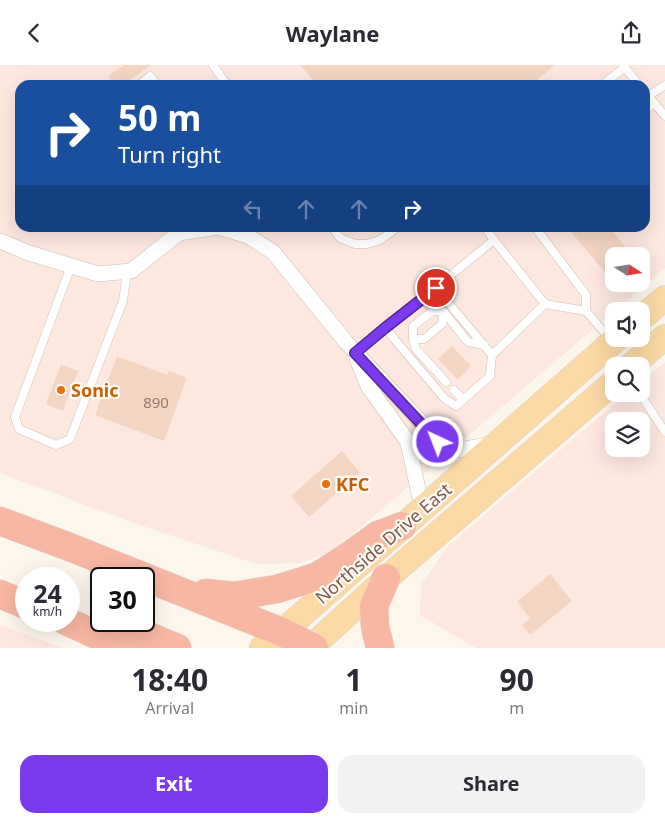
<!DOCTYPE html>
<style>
:root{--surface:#fff;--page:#f2f2f3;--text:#2b2b33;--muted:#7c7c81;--accent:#7c3aed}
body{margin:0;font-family:"Noto Sans",sans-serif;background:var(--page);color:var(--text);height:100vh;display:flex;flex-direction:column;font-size:19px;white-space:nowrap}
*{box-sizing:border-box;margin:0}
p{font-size:16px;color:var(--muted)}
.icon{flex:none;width:28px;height:28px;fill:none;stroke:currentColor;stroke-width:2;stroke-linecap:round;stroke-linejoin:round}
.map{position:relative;height:583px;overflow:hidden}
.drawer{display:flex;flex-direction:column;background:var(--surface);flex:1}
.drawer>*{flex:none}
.top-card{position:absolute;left:15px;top:15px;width:635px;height:152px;border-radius:15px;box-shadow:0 5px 20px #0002;background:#1a4fa0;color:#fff;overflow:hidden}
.needle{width:32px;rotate:102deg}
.tools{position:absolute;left:605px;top:182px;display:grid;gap:10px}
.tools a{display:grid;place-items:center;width:45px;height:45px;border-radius:10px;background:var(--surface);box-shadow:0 5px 20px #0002;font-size:25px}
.speed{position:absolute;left:15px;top:502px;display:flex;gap:10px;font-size:25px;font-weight:700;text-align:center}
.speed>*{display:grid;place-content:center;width:65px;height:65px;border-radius:50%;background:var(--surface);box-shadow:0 5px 20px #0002;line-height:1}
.speed small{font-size:12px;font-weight:400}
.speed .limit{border:2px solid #111;border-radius:8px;background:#fff;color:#111}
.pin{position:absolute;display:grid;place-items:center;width:42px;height:42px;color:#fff;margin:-21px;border:2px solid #fff;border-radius:50%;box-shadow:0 1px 5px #0007}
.me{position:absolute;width:55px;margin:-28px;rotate:317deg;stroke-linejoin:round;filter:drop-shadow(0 0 4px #0008)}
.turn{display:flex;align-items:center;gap:18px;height:105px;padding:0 20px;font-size:22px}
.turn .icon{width:65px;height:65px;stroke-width:2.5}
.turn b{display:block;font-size:35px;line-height:42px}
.lanes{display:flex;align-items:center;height:48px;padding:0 20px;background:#0003;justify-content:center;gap:25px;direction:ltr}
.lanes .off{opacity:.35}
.eta{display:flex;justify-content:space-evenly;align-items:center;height:85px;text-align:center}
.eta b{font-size:30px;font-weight:700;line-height:35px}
.primary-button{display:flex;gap:10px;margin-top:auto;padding:10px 20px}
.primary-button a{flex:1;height:58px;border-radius:15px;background:var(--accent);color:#fff;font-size:20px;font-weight:700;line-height:58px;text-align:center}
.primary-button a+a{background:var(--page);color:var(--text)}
header{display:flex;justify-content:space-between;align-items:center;height:65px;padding:0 20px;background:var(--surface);font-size:22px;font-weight:700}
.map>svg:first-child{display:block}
.commercial{fill:#fde8e0;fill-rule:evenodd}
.building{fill:#f3d5c3}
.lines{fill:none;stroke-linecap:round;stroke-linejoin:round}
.lane-casing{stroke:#d1beb0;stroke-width:9}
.street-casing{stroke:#d1beb0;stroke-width:16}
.primary-casing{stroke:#dad1cd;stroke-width:26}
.highway-casing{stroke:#dad1cd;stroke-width:29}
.lane{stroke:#fff;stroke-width:8}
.street{stroke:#fff;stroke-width:15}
.primary{stroke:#fbd9a5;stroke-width:25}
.highway{stroke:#f7b7a3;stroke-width:28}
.route-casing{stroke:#51269a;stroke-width:12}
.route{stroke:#7c3aed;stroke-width:9}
.food-dot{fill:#e8710a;stroke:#fffaf3;stroke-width:2}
.labels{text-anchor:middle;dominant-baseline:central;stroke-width:4.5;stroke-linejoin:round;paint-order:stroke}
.number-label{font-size:15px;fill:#987a6a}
.food-label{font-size:18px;font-weight:bold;fill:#c56008;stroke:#fffaf3;text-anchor:start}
.street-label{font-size:18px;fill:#7a5c4d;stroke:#fffaf3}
</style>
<header><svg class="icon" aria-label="back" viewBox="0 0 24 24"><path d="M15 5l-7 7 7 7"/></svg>Waylane<svg class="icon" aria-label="share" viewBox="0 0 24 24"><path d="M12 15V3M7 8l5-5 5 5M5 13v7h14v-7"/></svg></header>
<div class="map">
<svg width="665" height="583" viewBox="0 0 665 583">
<rect width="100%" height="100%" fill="#fdf6ec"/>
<g class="commercial">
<path d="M0,0H665V203L380,446L330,487L300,498L256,499L128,456L0,408ZM20,20H645V162H20ZM614,191H641V219H614Z"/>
<path d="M665,297V583H476L420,550L421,519L448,481L626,329H641V317ZM614,356H641V384H614Z"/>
<path d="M0,560L64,583H0Z"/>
</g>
<g class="building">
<path d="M124,0H151L123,20H114L108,11Z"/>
<path d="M300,0H555L531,20H317Z"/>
<path d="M567,162H609L633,191H614V218Z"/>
<path d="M452,281L471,301L458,315L438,294Z"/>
<path d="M117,291L167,310L169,306L187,313L164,376L95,350Z"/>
<path d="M61,299L78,306L63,346L46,339Z"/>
<path d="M342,386L360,408L309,452L291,431Z"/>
<path d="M550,509L572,536L530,570L522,560L530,553L517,537Z"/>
</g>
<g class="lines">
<defs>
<g id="lane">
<path d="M213,0L227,20"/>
<path d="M623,0L639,20"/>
<path d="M139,20L150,11L157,20"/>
<path d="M602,20L625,2"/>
<path d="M645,27L665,51"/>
<path d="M648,31L665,20"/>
<path d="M645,45L654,38"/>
<path d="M332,162L340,173L355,179H367L380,175L398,162"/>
<path d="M485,162L494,175L545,239L586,246"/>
<path d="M535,162L586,230V246L610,274"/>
<path d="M71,201L15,352L19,364L56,380L70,374L123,236L127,207"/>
<path d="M385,263L445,334L456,341L490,311L492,290L436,223"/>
<path d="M413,274H424L442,259L444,247"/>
<path d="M355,288L494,175"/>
<path d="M492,290L545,239"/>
<path d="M446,317L416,284L413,274V261L433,246L444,247L468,277L484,280"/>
<path d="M454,325L463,335"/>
<path d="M640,329L665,367"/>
</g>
<g id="street">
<path d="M219,162L248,171L273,187L346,277L447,385H459L491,379"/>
<path d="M0,176L29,188L98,209L131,206L179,168L218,162"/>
<path d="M357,294L368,321L408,377L422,443"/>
</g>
<g id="primary">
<path d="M641,253L665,233"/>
<path d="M631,301L665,272"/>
<path d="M262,583L282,567C393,469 504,371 616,274"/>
<path d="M310,583L397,504L614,317"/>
</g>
<g id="highway">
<path d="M0,456L72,483L282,567L314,583"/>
<path d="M206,528L234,531L277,524L318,511L346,493L378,470L402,461"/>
<path d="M0,529L26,540"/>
<path d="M66,556L125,583"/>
<path d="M112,556L177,583"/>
<path d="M380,583L375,561L374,541L386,513"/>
</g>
</defs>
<use href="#lane" class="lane-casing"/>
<use href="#street" class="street-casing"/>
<use href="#primary" class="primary-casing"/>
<use href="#highway" class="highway-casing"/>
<use href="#lane" class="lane"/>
<use href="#street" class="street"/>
<use href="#primary" class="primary"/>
<use href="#highway" class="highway"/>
</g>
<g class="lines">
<defs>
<path id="route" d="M436,223L385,263L355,288L438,377"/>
</defs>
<use href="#route" class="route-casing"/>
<use href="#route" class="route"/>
</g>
<g class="food-dot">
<circle cx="61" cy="325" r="5"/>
<circle cx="326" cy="419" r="5"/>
</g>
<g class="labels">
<g class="number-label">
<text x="156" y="337">890</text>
</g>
<g class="food-label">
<text x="71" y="325">Sonic</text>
<text x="336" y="419">KFC</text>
</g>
<g class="street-label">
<text transform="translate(383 478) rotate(-41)">Northside Drive East</text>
</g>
</g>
</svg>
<div class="tools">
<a><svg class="needle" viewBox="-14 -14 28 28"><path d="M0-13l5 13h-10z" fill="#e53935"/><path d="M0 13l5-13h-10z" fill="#7c7c81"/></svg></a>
<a><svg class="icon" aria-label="sound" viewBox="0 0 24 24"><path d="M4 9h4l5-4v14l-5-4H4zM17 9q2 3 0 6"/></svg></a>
<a><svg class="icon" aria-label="search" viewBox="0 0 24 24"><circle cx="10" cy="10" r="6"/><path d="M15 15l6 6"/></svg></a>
<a><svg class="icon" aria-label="layers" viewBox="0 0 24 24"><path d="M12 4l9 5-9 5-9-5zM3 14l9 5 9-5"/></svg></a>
</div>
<div class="speed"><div>24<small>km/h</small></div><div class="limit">30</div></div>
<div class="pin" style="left:436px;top:223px;background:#d93025"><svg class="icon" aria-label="arrive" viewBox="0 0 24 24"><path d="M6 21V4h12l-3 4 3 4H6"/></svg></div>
<svg class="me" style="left:438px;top:377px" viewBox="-20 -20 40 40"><circle r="17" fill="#7c3aed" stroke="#fff" stroke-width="3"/><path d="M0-11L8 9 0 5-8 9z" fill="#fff"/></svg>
<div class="top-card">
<div class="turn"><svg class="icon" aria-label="right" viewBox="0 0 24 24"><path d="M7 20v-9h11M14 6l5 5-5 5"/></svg><div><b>50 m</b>Turn right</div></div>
<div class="lanes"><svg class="icon off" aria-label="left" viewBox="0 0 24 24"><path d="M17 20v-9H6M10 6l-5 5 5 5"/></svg><svg class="icon off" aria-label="ahead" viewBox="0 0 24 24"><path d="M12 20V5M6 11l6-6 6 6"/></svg><svg class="icon off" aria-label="ahead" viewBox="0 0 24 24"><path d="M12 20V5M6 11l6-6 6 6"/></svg><svg class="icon" aria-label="right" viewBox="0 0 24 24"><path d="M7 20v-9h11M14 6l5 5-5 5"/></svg></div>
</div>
</div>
<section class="drawer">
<div class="eta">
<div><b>18:40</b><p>Arrival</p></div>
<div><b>1</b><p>min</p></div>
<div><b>90</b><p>m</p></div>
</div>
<div class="primary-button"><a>Exit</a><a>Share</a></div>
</section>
